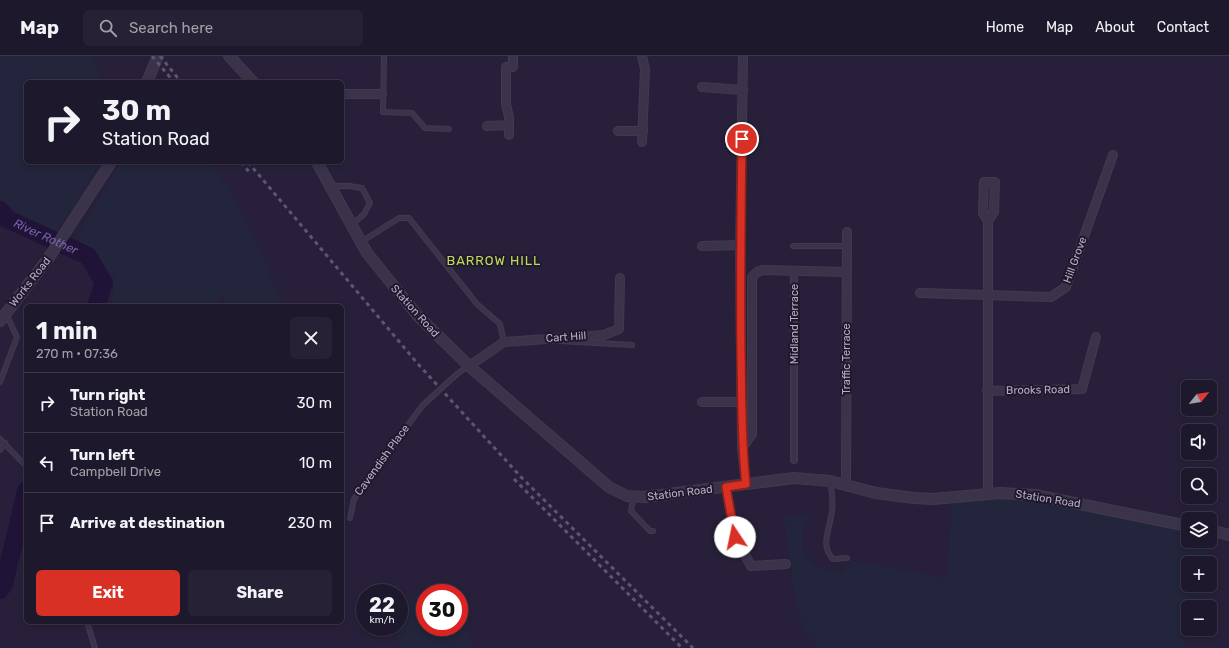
<!DOCTYPE html>
<meta charset="utf-8">
<style>
:root{--surface:#1e182c;--page:#262134;--text:#f1f3f6;--muted:#a1a0a9;--line:#3c3748;--accent:#d93025}
body{margin:0;font-family:Rubik,sans-serif;background:var(--page);color:var(--text);height:100vh;display:flex;flex-direction:column;font-size:15px;white-space:nowrap}
*{box-sizing:border-box;margin:0}
p{font-size:13px;color:var(--muted)}
.icon{flex:none;width:22px;height:22px;fill:none;stroke:currentColor;stroke-width:2;stroke-linecap:round;stroke-linejoin:round}
.map{position:relative;flex:1;overflow:hidden}
.side{position:absolute;left:24px;top:248px;width:320px;height:320px;display:flex;flex-direction:column;background:var(--surface);border-radius:6px;box-shadow:0 2px 6px #0003,0 0 0 1px var(--line)}
.side>*{flex:none}
.banner{position:absolute;left:24px;top:24px;width:320px;height:84px;border-radius:6px;box-shadow:0 2px 6px #0003,0 0 0 1px var(--line);background:#1e182c;color:var(--text);overflow:hidden}
.needle{width:26px;rotate:60deg}
.tools{position:absolute;left:1181px;top:324px;display:grid;gap:8px}
.tools a{display:grid;place-items:center;width:36px;height:36px;border-radius:6px;background:var(--surface);box-shadow:0 2px 6px #0003,0 0 0 1px var(--line);font-size:20px}
.speed{position:absolute;left:356px;top:528px;display:flex;gap:8px;font-size:20px;font-weight:700;text-align:center}
.speed>*{display:grid;place-content:center;width:52px;height:52px;border-radius:50%;background:var(--surface);box-shadow:0 2px 6px #0003,0 0 0 1px var(--line);line-height:1}
.speed small{font-size:10px;font-weight:400}
.speed .limit{border:6px solid #d22;background:#fff;color:#111}
.pin{position:absolute;display:grid;place-items:center;width:34px;height:34px;color:#fff;margin:-17px;border:2px solid #fff;border-radius:50%;box-shadow:0 1px 4px #0007}
.me{position:absolute;width:44px;margin:-22px;rotate:349deg;stroke-linejoin:round;filter:drop-shadow(0 0 3px #0008)}
.turn{display:flex;align-items:center;gap:14px;height:84px;padding:0 12px;font-size:18px}
.turn .icon{width:52px;height:52px;stroke-width:2.5}
.turn b{display:block;font-size:28px;line-height:34px}
.round{display:grid;place-items:center;flex:none;width:42px;height:42px;border-radius:6px;background:var(--page)}
.head{display:flex;align-items:center;justify-content:space-between;height:68px;padding:0 12px}
h1{font-size:24px;font-weight:700;line-height:30px}
.button{display:flex;gap:8px;margin-top:auto;padding:8px 12px}
.button a{flex:1;height:46px;border-radius:6px;background:var(--accent);color:#fff;font-size:16px;font-weight:700;line-height:46px;text-align:center}
.button a+a{background:var(--page);color:var(--text)}
ul{padding:0;list-style:none}
li{display:flex;align-items:center;gap:12px;height:60px;padding:0 12px;border-top:1px solid var(--line)}
li div{flex:1}
li b{display:block;font-size:15px}
li em{font-style:normal}
header{display:flex;align-items:center;gap:24px;box-sizing:border-box;height:56px;padding:0 20px;background:var(--surface);border-bottom:1px solid var(--line)}
header strong{font-size:19px}
nav{display:flex;gap:22px;margin-inline-start:auto;font-size:14px}
.search{width:280px;height:36px;background:var(--page);display:flex;align-items:center;gap:10px;box-sizing:border-box;padding:0 14px;border-radius:6px;color:var(--muted);font-size:15px}
.map>svg:first-child{display:block}
.green{fill:#22253b}
.lines{fill:none;stroke-linecap:round;stroke-linejoin:round}
.river{stroke:#1f1337;stroke-width:18}
.service-casing{stroke:#413a51;stroke-width:6}
.pedestrian-casing{stroke:#413a51;stroke-width:8}
.minor-casing{stroke:#413a51;stroke-width:10}
.tertiary-casing{stroke:#413a51;stroke-width:12}
.service{stroke:#3b334a;stroke-width:4}
.pedestrian{stroke:#3b334a;stroke-width:5.5}
.minor{stroke:#3b334a;stroke-width:8}
.tertiary{stroke:#3b334a;stroke-width:10}
.rail{stroke:#5f5571;stroke-width:3;stroke-dasharray:4 4;stroke-linecap:butt}
.service-bridge-casing{stroke:#413a51;stroke-width:6;stroke-linecap:butt}
.service-bridge{stroke:#3b334a;stroke-width:4}
.route-casing{stroke:#8d1f18;stroke-width:10}
.route{stroke:#d93025;stroke-width:7}
.labels{text-anchor:middle;dominant-baseline:central;stroke-width:4;stroke-linejoin:round;paint-order:stroke}
.street-label{font-size:11px;fill:#b7aec7;stroke:#20192e}
.water-label{font-size:12px;font-style:italic;fill:#7a64a8;stroke:#20192e}
.quarter-label{font-size:13px;letter-spacing:1px;fill:#c1d956;stroke:#20192e}
</style>
<header>
<strong>Map</strong>
<div class="search"><svg class="icon" aria-label="search" viewBox="0 0 24 24"><circle cx="10" cy="10" r="6"/><path d="M15 15l6 6"/></svg>Search here</div>
<nav><a>Home</a><a>Map</a><a>About</a><a>Contact</a></nav>
</header>
<div class="map">
<svg width="1229" height="592" viewBox="0 0 1229 592">
<rect width="100%" height="100%" fill="#28203a"/>
<g class="green">
<path d="M0,0H93L102,26H26V106H101L80,142L56,176L18,157L0,141Z"/>
<path d="M121,106H210L232,137L259,192L283,250H226L223,239L212,250H110L114,240L113,219L89,199L76,181Z"/>
<path d="M987,441L1034,442L1188,475V485H1210V479H1211L1205,507H1188V529H1199L1194,551H1188L1189,573L1184,592H817L803,572L796,547L784,462L809,460L802,476L803,495L815,510L842,517L851,505L947,522L952,444Z"/>
<path d="M440,527L445,537H425V571H459V564L474,592H402L391,571H399V549Z"/>
</g>
<g class="lines">
<g class="river">
<path id="s1" d="M0,154L7,163L88,200L104,227L96,250"/>
<path d="M0,534L4,528L26,435"/>
</g>
<defs>
<g id="service">
<path d="M384,0L383,56L412,57L425,72L449,73"/>
<path d="M331,130H349L362,132L370,147L364,158L352,169"/>
<path d="M361,186L399,162H409L477,248L500,268L504,286"/>
<path d="M793,190H847"/>
<path d="M560,285L632,289"/>
<path d="M457,318L468,310"/>
<path d="M0,326L17,281L6,258"/>
<path d="M0,383L26,410"/>
<path d="M0,394L5,387"/>
<path d="M830,426C832,435 833,445 832,454C831,471 819,489 833,503L847,502"/>
<path d="M633,442L631,455L650,475H653"/>
<path d="M350,462L354,443L422,350"/>
<path d="M87,566L95,592"/>
</g>
<path id="pedestrian" d="M794,404V215"/>
<g id="minor">
<path d="M642,0L645,13L642,86"/>
<path d="M743,0L740,194L742,392L746,428"/>
<path d="M702,31L743,34"/>
<path d="M342,38H382"/>
<path d="M487,70L509,69"/>
<path d="M618,75H643"/>
<path d="M509,79V61L506,48V11H513V0"/>
<path d="M988,165L994,156L995,126H984L983,157L988,165V438"/>
<path d="M702,190L740,189"/>
<path d="M920,237L1051,241L1066,231L1113,99"/>
<path d="M469,310L504,286L604,279L619,273L620,222"/>
<path d="M987,335L1082,333L1096,281"/>
<path d="M702,346H742"/>
<path d="M742,392L752,378V221L757,216L763,214L846,216"/>
<path d="M846,429L847,176"/>
<path d="M726,431L735,481L751,510L786,508"/>
</g>
<g id="tertiary">
<path d="M229,0L253,26"/>
<path d="M147,26L158,0"/>
<path d="M317,106L367,197L418,260L469,310L609,431L627,440L645,441L794,422L830,425L876,437L914,442L933,443L1000,437L1035,439L1188,470"/>
<path d="M0,265L50,200L111,106"/>
<path d="M1210,474L1229,479"/>
</g>
</defs>
<use href="#service" class="service-casing"/>
<use href="#pedestrian" class="pedestrian-casing"/>
<use href="#minor" class="minor-casing"/>
<use href="#tertiary" class="tertiary-casing"/>
<use href="#service" class="service"/>
<use href="#pedestrian" class="pedestrian"/>
<use href="#minor" class="minor"/>
<use href="#tertiary" class="tertiary"/>
<g class="rail">
<path d="M152,0L174,26"/>
<path d="M160,0L181,26"/>
<path d="M241,106L250,117"/>
<path d="M248,106L418,308L521,421L693,592"/>
<path d="M514,423L682,592"/>
</g>
<defs>
<path id="service-bridge" d="M422,350L457,318"/>
</defs>
<use href="#service-bridge" class="service-bridge-casing"/>
<use href="#service-bridge" class="service-bridge"/>
</g>
<g class="lines">
<defs>
<path id="route" d="M735,481L726,431L746,428C741,384 742,341 741,298C740,226 741,155 742,83"/>
</defs>
<use href="#route" class="route-casing"/>
<use href="#route" class="route"/>
</g>
<g class="labels">
<g class="street-label">
<text transform="translate(1075 204) rotate(-70)">Hill Grove</text>
<text transform="translate(30 226) rotate(-52)">Works Road</text>
<text transform="translate(415 255) rotate(48)">Station Road</text>
<text transform="translate(794 268) rotate(-90)">Midland Terrace</text>
<text transform="translate(566 281) rotate(-4)">Cart Hill</text>
<text transform="translate(846 303) rotate(-90)">Traffic Terrace</text>
<text transform="translate(1038 334) rotate(-1)">Brooks Road</text>
<text transform="translate(382 404) rotate(-54)">Cavendish Place</text>
<text transform="translate(680 437) rotate(-7)">Station Road</text>
<text transform="translate(1048 443) rotate(9)">Station Road</text>
</g>
<g class="water-label">
<text stroke="none"><textPath href="#s1" startOffset="54">River Rother</textPath></text>
</g>
<g class="quarter-label">
<text x="494" y="204">BARROW HILL</text>
</g>
</g>
</svg>
<div class="tools">
<a><svg class="needle" viewBox="-14 -14 28 28"><path d="M0-13l5 13h-10z" fill="#e53935"/><path d="M0 13l5-13h-10z" fill="#a1a0a9"/></svg></a>
<a><svg class="icon" aria-label="sound" viewBox="0 0 24 24"><path d="M4 9h4l5-4v14l-5-4H4zM17 9q2 3 0 6"/></svg></a>
<a><svg class="icon" aria-label="search" viewBox="0 0 24 24"><circle cx="10" cy="10" r="6"/><path d="M15 15l6 6"/></svg></a>
<a><svg class="icon" aria-label="layers" viewBox="0 0 24 24"><path d="M12 4l9 5-9 5-9-5zM3 14l9 5 9-5"/></svg></a>
<a>+</a>
<a>−</a>
</div>
<div class="speed"><div>22<small>km/h</small></div><div class="limit">30</div></div>
<div class="pin" style="left:742px;top:83px;background:#d93025"><svg class="icon" aria-label="arrive" viewBox="0 0 24 24"><path d="M6 21V4h12l-3 4 3 4H6"/></svg></div>
<svg class="me" style="left:735px;top:481px" viewBox="-20 -20 40 40"><circle r="19" fill="#fff"/><path d="M0-13L10 11 0 6-10 11z" fill="#d93025"/></svg>
<div class="banner">
<div class="turn"><svg class="icon" aria-label="right" viewBox="0 0 24 24"><path d="M7 20v-9h11M14 6l5 5-5 5"/></svg><div><b>30 m</b>Station Road</div></div>
</div>
<section class="side">
<div class="head"><div><h1>1 min</h1><p>270 m · 07:36</p></div><a class="round"><svg class="icon" aria-label="close" viewBox="0 0 24 24"><path d="M6 6l12 12M18 6L6 18"/></svg></a></div>
<ul>
<li><svg class="icon" aria-label="right" viewBox="0 0 24 24"><path d="M7 20v-9h11M14 6l5 5-5 5"/></svg><div><b>Turn right</b><p>Station Road</p></div><em>30 m</em></li>
<li><svg class="icon" aria-label="left" viewBox="0 0 24 24"><path d="M17 20v-9H6M10 6l-5 5 5 5"/></svg><div><b>Turn left</b><p>Campbell Drive</p></div><em>10 m</em></li>
<li><svg class="icon" aria-label="arrive" viewBox="0 0 24 24"><path d="M6 21V4h12l-3 4 3 4H6"/></svg><div><b>Arrive at destination</b></div><em>230 m</em></li>
</ul>
<div class="button"><a>Exit</a><a>Share</a></div>
</section>
</div>
